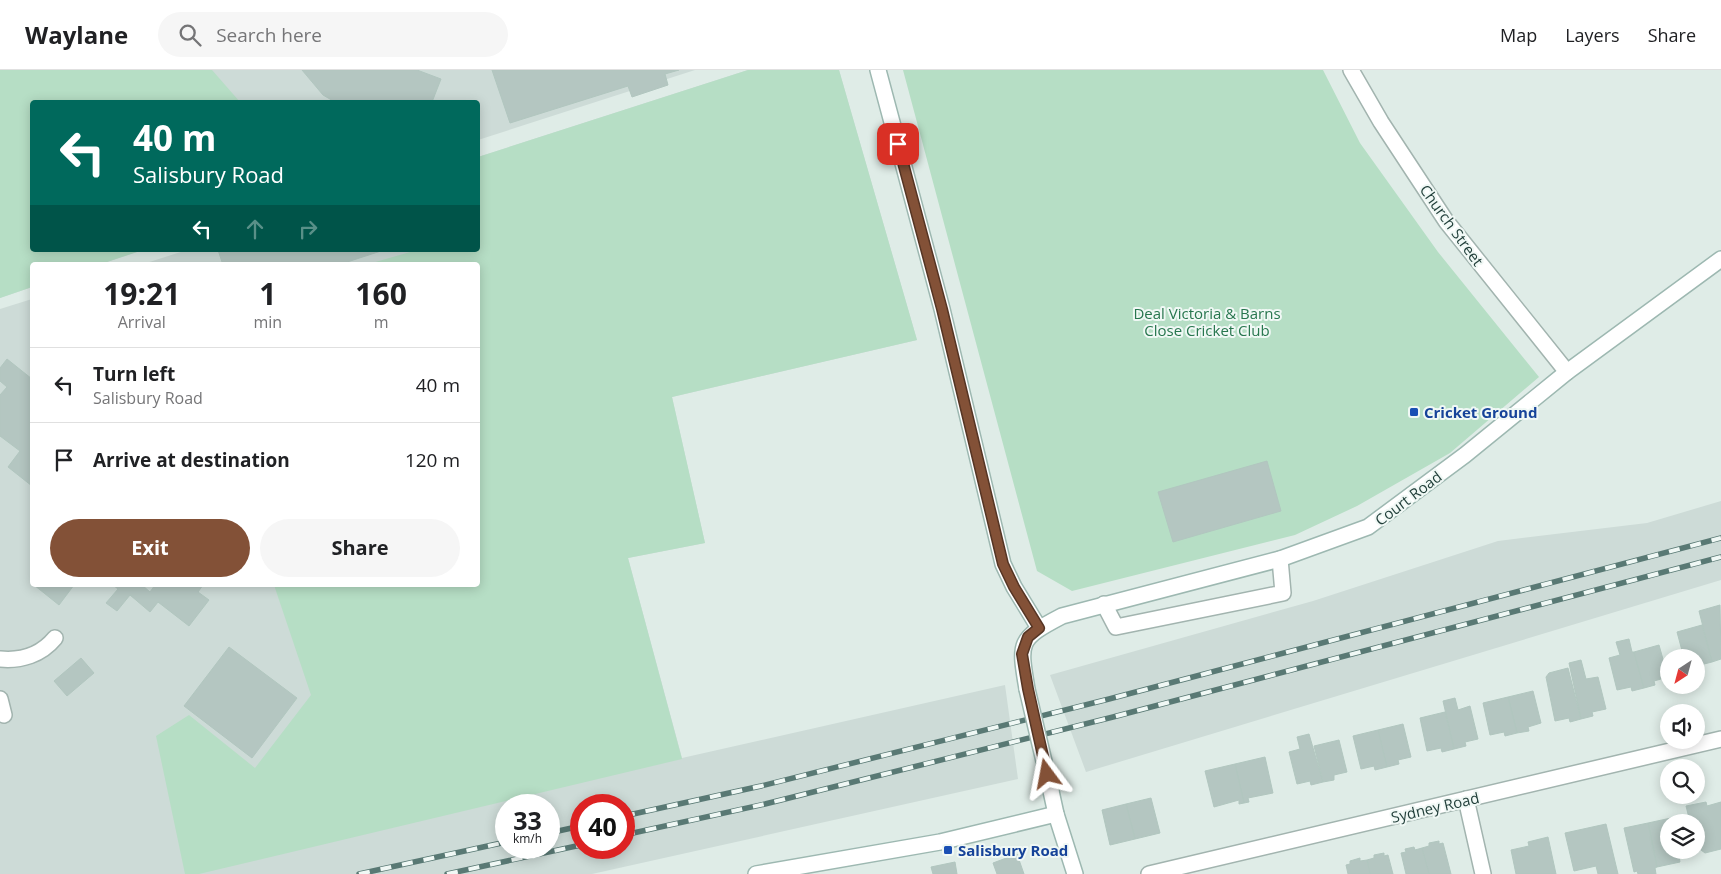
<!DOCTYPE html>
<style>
:root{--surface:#fff;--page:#f6f6f6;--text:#202124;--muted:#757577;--line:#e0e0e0;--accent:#835137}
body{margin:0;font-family:"Open Sans",sans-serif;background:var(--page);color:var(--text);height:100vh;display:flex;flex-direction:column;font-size:19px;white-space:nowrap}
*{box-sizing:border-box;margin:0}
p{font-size:16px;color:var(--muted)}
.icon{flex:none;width:28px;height:28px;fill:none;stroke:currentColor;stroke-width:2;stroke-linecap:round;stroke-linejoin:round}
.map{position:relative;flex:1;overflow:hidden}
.drawer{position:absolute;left:30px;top:192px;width:450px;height:325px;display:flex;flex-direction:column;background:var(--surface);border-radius:5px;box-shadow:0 2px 12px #0003}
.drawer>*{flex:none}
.top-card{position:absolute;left:30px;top:30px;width:450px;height:152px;border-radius:5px;box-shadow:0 2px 12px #0003;background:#00695c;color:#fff;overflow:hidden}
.needle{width:32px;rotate:216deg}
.controls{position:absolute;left:1660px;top:579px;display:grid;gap:10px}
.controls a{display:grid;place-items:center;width:45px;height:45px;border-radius:50%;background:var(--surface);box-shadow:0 2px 12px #0003;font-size:25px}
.speed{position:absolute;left:495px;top:724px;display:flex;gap:10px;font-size:25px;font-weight:700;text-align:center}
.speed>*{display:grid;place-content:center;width:65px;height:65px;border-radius:50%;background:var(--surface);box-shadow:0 2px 12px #0003;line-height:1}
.speed small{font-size:12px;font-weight:400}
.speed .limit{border:8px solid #d22;background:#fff;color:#111}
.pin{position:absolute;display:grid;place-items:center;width:42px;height:42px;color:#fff;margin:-21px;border-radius:10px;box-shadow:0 2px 8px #0006}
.me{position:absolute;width:55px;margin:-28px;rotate:347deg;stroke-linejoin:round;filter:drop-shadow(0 0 4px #0008)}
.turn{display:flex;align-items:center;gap:18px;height:105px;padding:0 20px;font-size:22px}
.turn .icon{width:65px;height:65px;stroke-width:2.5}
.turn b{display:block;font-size:35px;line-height:42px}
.lanes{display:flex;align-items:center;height:48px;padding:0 20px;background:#0003;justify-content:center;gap:25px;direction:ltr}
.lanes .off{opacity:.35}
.eta{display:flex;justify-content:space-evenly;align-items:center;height:85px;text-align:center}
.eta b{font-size:30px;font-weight:700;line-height:35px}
.cta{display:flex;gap:10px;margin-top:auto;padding:10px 20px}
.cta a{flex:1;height:58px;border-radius:30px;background:var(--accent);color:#fff;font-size:20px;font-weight:700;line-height:58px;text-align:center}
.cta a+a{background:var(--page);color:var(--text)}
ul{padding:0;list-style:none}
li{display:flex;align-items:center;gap:15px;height:75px;padding:0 20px;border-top:1px solid var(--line)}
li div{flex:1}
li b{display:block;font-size:19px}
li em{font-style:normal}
header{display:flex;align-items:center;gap:30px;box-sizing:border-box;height:70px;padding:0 25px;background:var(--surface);border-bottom:1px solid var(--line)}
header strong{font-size:24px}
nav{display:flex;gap:28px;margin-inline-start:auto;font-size:18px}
.search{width:350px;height:45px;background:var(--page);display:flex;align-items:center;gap:12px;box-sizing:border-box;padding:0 18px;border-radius:28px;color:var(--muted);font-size:19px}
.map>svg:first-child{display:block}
.built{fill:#cddbd7;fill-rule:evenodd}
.green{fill:#b6dec5}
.building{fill:#b4c6c1;stroke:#b1c6bf}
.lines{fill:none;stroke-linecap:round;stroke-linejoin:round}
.lane-casing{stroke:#a2b4af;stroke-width:18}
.street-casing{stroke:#a2b4af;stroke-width:18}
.secondary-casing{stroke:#9db8b1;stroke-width:18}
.lane{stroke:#fff;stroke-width:15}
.street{stroke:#fff;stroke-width:15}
.secondary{stroke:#fff;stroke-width:15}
.rail-casing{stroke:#597974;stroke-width:5.5}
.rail{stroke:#f0f8f5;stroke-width:4;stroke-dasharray:11;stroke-linecap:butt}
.secondary-bridge-casing{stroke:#9db8b1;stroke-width:18;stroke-linecap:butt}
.secondary-bridge{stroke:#fff;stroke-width:15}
.route-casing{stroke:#553524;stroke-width:12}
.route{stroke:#835137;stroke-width:9}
.transit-dot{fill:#1a4fb4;stroke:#f0f8f5;stroke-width:2}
.labels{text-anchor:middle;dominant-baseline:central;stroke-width:4;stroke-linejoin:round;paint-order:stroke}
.street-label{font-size:15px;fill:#1f3d38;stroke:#f0f8f5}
.park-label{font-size:15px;fill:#27764e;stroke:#f0f8f5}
.transit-label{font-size:15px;font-weight:bold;fill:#164399;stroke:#f0f8f5;text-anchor:start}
</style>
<header>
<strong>Waylane</strong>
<div class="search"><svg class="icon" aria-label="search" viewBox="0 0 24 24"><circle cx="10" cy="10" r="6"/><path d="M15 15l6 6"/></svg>Search here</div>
<nav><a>Map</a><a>Layers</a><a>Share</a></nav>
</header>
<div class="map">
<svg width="1721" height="804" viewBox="0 0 1721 804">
<rect width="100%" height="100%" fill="#dfece7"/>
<g class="built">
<path d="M0,0H695L478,70V32H32V180H143L98,195H32V217L0,228Z"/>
<path d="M748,0H839L917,270L672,327L705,473L628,488L682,688L1005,615L1018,709L592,804H0V239L32,229V515H478V195H140L187,180H478V87ZM506,735H549V778H506ZM581,735H624V778H581Z"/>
<path d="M1721,431V510L1086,702L1050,605L1313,531L1498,471L1647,453Z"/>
</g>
<g class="green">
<path d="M0,0H212L240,32H32V180H143L98,195H32V217L0,228Z"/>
<path d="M748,0H839L917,270L672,327L705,473L628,488L682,689L199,804H185L156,666L189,645L255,698L311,625L274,515H478V195H365L417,180H478V87Z"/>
<path d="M903,0H1323L1360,73L1438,182L1539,307L1450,383L1357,436L1295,465L1072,521L1037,501Z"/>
</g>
<g class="building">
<path d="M302,0H417L441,9L432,32H335L323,25Z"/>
<path d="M492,0H679L665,4L668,15L632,27L628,16L510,53Z"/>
<path d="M218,180H384L338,195H223Z"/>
<path d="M7,289L32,309V416L8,397L20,381L0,366V325L7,317L0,311V298Z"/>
<path d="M1267,391L1281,441L1173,472L1158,422Z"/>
<path d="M34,515H74L59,535Z"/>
<path d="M113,515H142L150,522L155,515H203L198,522L209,530L189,556L158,532L150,542L130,525L117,541L106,533L118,519Z"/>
<path d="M1720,535L1721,589L1712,592L1699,541Z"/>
<path d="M1702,555L1712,592L1700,595L1699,591L1696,592V588H1684L1677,562Z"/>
<path d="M1629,569L1632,582H1634L1644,618L1632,621L1631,617L1617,620L1609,588L1620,585L1616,572Z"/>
<path d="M1659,575L1668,607L1654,611L1655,615L1644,618L1634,582Z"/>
<path d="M229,577L297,628L252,688L184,636Z"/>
<path d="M81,588L94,603L67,626L54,611Z"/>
<path d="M1581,590L1586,609L1598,607L1606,639L1592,642L1593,646L1581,649L1569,593Z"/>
<path d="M1568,598L1581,649L1570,652L1569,648L1555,651L1546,607L1549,603Z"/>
<path d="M1533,621L1541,653L1528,657L1529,661L1517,663L1508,627Z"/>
<path d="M1508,627L1517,663L1505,666L1504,662L1490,665L1483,633Z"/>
<path d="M1455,628L1458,640L1470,636L1478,669L1465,672L1466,676L1454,679L1443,631Z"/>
<path d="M1445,642L1454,679L1442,682L1441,678L1427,681L1420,648Z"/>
<path d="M1403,654L1411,687L1398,690L1399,694L1387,697L1378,660Z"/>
<path d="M1378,660L1387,697L1375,700L1374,696L1361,699L1353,666Z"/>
<path d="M1309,664L1323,712L1311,715L1310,711L1297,714L1289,682L1300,679L1297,667Z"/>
<path d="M1339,670L1347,702L1334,705V710L1323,712L1314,676Z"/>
<path d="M1265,687L1273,723L1248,728L1249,732L1244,733L1235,694Z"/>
<path d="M1235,694L1244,733L1239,734V730L1214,737L1205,701Z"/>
<path d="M1151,728L1160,763L1135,769L1126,734Z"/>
<path d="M1706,732L1707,736L1721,732V779L1705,783L1701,780L1698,769L1696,770V752H1690L1686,736Z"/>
<path d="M1126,734L1135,769L1110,775L1102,740Z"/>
<path d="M1671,748L1672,752H1669V780H1678L1680,792L1657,797L1648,753Z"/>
<path d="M1648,753L1657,797L1655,798L1656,804H1638L1637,801L1634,802L1624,758Z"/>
<path d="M1606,754L1618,804H1598L1596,796L1574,801L1565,763Z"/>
<path d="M1548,767L1556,804H1516L1511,780L1529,776L1528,772Z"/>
<path d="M1439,771V774L1443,773L1451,804H1429L1422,778L1429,776V773Z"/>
<path d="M1414,777L1415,780L1422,778L1429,804H1406L1401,783L1406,782L1405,779Z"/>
<path d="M1384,783V786L1388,785L1393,804H1370L1367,790L1374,788V785Z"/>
<path d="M1017,784L1024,804H997L993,793Z"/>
<path d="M1360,788V791L1367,790L1370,804H1348L1346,795L1350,794V791Z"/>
<path d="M955,792L957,804H933L931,797Z"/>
</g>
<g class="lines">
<defs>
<g id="lane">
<path d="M1104,534L1116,557L1283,523L1280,489"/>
<path d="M0,589C21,591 41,585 55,568"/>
<path d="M0,629L4,645"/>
</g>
<g id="street">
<path d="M1351,0L1381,52L1446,151L1567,302"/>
<path d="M1466,729L1483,804"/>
<path d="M1149,804L1721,669"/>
</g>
<g id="secondary">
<path d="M878,0L942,239L1003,494L1014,517L1039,558"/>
<path d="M1027,619C1019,572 1018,569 1062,546L1280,489L1368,457L1465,385L1567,302L1721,189"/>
<path d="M1051,721L1056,744L1075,804"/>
<path d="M756,804L940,772L1056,744"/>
</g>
</defs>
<use href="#lane" class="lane-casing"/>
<use href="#street" class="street-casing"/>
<use href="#secondary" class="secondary-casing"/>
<use href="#lane" class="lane"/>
<use href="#street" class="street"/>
<use href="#secondary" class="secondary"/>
<defs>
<g id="rail">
<path d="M624,746L761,716L1109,629L1721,468"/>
<path d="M549,763L581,756"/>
<path d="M624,765L765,734L1113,647L1721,487"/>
<path d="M359,804L506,772"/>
<path d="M447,804L581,775"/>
</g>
</defs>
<use href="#rail" class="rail-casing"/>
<use href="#rail" class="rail"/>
<defs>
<path id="secondary-bridge" d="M1027,619L1051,721"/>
</defs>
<use href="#secondary-bridge" class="secondary-bridge-casing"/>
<use href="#secondary-bridge" class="secondary-bridge"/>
</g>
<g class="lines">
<defs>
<path id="route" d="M898,74L942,239L1003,494L1014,517L1039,558L1028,567L1022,584L1028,619L1047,704"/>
</defs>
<use href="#route" class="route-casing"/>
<use href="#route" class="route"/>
</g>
<g class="transit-dot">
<rect x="1409" y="337" width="10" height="10" rx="2.5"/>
<rect x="943" y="775" width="10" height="10" rx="2.5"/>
</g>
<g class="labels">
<g class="street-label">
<text transform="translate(1452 155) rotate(54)">Church Street</text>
<text transform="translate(1408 428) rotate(-37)">Court Road</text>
<text transform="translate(1435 737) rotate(-13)">Sydney Road</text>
</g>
<g class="park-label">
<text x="1207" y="243">Deal Victoria &amp; Barns<tspan x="1207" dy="17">Close Cricket Club</tspan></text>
</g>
<g class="transit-label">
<text x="1424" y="342">Cricket Ground</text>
<text x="958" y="780">Salisbury Road</text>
</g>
</g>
</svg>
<div class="controls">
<a><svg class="needle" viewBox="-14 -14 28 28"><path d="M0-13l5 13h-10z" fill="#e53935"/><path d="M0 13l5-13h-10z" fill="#757577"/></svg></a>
<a><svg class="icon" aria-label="sound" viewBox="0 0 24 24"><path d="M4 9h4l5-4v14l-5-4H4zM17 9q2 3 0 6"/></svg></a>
<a><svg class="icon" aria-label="search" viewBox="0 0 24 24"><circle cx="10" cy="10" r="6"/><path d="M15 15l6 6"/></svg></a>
<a><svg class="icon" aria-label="layers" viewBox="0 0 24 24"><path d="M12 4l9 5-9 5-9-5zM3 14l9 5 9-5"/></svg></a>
</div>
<div class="speed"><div>33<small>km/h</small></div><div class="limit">40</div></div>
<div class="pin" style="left:898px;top:74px;background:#d93025"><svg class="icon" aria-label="arrive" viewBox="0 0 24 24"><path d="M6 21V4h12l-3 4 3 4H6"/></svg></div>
<svg class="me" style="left:1047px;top:704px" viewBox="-20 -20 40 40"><path d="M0-17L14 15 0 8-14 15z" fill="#835137" stroke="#fff" stroke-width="4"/></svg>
<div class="top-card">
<div class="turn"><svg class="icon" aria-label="left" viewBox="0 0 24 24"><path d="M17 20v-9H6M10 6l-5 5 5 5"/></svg><div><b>40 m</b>Salisbury Road</div></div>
<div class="lanes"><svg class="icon" aria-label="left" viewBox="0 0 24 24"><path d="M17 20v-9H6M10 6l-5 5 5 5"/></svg><svg class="icon off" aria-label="ahead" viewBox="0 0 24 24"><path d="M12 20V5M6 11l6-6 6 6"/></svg><svg class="icon off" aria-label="right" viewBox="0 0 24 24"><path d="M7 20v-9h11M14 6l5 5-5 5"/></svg></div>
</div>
<section class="drawer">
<div class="eta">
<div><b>19:21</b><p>Arrival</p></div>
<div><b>1</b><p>min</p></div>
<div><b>160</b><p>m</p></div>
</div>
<ul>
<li><svg class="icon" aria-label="left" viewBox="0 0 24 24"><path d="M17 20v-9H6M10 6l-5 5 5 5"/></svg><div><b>Turn left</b><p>Salisbury Road</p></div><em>40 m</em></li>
<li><svg class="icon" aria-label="arrive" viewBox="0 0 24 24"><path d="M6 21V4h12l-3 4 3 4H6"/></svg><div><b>Arrive at destination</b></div><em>120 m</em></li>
</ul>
<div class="cta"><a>Exit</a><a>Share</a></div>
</section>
</div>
